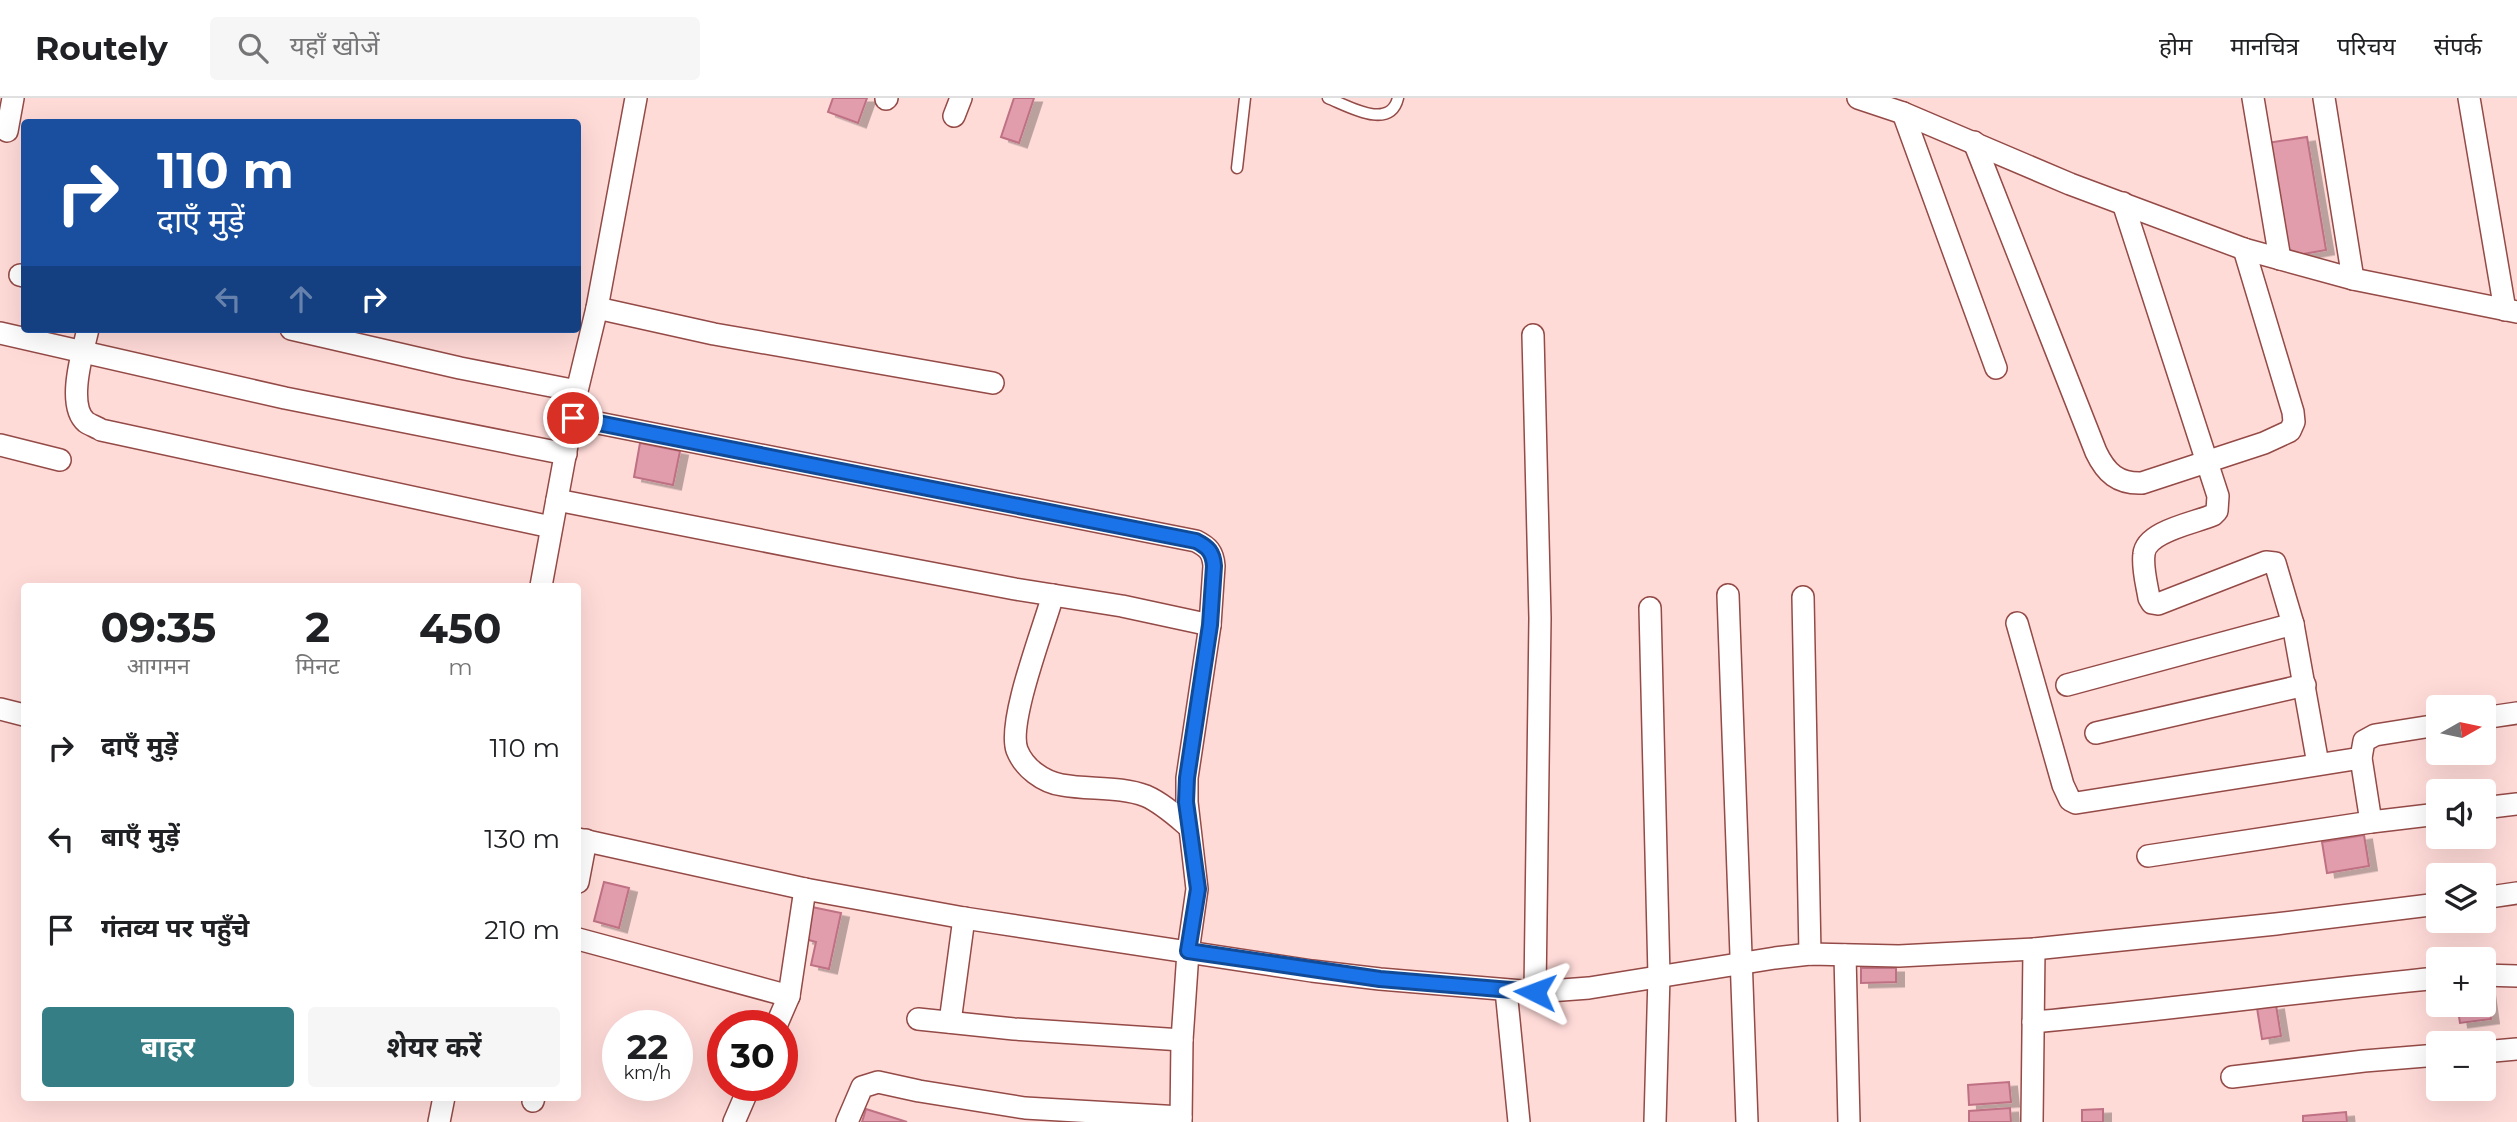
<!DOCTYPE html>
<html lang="hi">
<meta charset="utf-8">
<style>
:root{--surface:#fff;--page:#f6f6f6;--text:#202124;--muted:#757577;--line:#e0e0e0;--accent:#367e86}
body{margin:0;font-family:Montserrat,"Noto Sans Devanagari",sans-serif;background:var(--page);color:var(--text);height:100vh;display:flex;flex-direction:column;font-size:26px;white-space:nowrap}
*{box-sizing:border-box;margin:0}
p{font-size:23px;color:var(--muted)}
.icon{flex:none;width:38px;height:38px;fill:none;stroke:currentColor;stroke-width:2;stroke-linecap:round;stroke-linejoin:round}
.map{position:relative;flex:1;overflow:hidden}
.details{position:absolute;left:21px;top:485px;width:560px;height:518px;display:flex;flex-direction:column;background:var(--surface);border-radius:7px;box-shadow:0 7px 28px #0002}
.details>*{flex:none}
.hud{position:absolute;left:21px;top:21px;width:560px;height:214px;border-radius:7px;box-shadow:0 7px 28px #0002;background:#1a4fa0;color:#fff;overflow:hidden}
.needle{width:46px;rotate:81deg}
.buttons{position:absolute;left:2426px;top:597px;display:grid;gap:14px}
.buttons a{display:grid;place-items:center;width:70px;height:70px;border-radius:7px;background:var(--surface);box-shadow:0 7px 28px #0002;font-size:35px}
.speed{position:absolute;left:602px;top:912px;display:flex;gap:14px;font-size:35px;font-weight:700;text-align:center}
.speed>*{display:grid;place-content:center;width:91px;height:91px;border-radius:50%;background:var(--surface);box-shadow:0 7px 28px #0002;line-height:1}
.speed small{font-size:18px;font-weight:400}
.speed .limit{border:10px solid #d22;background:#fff;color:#111}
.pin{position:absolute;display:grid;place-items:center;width:60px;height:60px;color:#fff;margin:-30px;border:4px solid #fff;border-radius:50%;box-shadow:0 2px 7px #0007}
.me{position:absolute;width:77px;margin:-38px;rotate:273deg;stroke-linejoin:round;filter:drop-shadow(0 0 5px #0008)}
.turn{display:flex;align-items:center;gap:24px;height:147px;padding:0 21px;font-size:32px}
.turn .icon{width:91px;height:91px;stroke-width:2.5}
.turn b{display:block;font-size:49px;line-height:60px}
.lanes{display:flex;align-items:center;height:66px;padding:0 21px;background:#0003;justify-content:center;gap:35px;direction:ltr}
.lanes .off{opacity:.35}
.eta{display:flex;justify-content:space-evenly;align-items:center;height:119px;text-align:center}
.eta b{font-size:42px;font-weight:700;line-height:49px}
.primary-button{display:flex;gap:14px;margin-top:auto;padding:14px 21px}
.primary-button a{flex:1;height:80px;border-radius:7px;background:var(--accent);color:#fff;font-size:28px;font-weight:700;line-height:80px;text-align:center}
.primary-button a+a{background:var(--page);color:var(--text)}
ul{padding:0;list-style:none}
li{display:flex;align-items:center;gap:21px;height:91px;padding:0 21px}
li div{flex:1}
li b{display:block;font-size:26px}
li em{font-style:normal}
header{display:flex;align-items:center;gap:42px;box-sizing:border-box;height:98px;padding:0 35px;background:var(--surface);border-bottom:2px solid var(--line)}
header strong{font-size:33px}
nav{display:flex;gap:38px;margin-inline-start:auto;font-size:24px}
.search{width:490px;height:63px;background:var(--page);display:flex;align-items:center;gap:18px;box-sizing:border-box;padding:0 24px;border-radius:7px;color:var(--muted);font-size:26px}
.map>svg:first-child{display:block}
.building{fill:#e29dad;stroke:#bf7184;stroke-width:2;filter:url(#shadow)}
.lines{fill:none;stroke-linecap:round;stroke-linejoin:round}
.lane-casing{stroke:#944a46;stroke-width:13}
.street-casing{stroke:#944a46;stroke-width:24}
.lane{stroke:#fff;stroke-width:10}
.street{stroke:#fff;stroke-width:21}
.route-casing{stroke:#114b97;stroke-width:18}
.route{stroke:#1a73e8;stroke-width:12}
</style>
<header>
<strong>Routely</strong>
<div class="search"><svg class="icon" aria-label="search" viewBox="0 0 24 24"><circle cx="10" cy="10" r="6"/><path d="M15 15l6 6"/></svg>यहाँ खोजें</div>
<nav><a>होम</a><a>मानचित्र</a><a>परिचय</a><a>संपर्क</a></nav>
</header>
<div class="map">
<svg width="2517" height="1024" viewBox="0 0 2517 1024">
<defs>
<filter id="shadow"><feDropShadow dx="8" dy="4.5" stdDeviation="0" flood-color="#0004"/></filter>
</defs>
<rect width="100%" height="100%" fill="#ffdbd8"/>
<g class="building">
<path d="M833,0H867L858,25L828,14Z"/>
<path d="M1014,0H1034L1019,45L1001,39Z"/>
<path d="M2307,39L2326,152L2286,159L2267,45Z"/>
<path d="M640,345L680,353L673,387L634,379Z"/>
<path d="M2364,737L2369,768L2327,775L2322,744Z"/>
<path d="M604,784L629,790L619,830L594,823Z"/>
<path d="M812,809L841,815L829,871L811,867L816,844L805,841Z"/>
<path d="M1861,870H1896V884L1861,885Z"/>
<path d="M2483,885H2486L2491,921L2460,925L2457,906H2483Z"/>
<path d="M2276,907L2281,938L2262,941L2257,910Z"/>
<path d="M2009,984L2011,1004L1969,1007L1968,987Z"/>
<path d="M2010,1010L2011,1024H1969V1013Z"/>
<path d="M866,1011L907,1024H862Z"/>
<path d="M2103,1011V1024H2082V1012Z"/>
<path d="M2346,1014L2347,1024H2303V1018Z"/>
</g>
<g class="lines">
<defs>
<g id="lane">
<path d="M1328,0C1348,8 1390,33 1398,0"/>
<path d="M1237,70L1245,0"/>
</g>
<g id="street">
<path d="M1858,0L1903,15L2070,86L2244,151L2353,181L2517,214"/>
<path d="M2253,0L2280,161"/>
<path d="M2324,0L2353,181"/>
<path d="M2469,0L2505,212"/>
<path d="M886,1L887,0"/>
<path d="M1903,15L1996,270"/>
<path d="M954,18L961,0"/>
<path d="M7,33L13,0"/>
<path d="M1974,44L2096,354C2106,375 2118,386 2142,385L2264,345L2290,333L2294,324L2293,314L2244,151"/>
<path d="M2123,105L2218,398L2217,413L2213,417C2195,425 2146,433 2144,456C2142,470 2147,487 2149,500L2152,505L2158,506L2266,464L2275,465L2293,526L2318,666"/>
<path d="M20,177L24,178"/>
<path d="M597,210L714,236L993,285"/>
<path d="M88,231C83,253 66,307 86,324C90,327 97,329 101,332L551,429"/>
<path d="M291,231L460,270L577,293"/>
<path d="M0,235L285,300L566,356"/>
<path d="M1533,237L1540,520L1535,894"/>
<path d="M573,320L1196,443C1208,449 1213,454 1214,468L1210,527L1187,680V704L1197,791L1188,854L1182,942L1181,1024"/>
<path d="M0,347L60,362"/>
<path d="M557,402L836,457L1015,491L1122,508L1210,527"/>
<path d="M541,488L577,293L597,210L636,0"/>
<path d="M1053,497C1044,529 1007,624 1017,652C1024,670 1043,684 1062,687C1089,692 1120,688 1146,698C1162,705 1176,718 1189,729"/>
<path d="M1728,497L1747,1024"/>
<path d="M1803,499L1810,856"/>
<path d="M1650,510L1659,878L1655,1024"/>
<path d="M2017,525L2063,687L2070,702L2076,705L2361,660"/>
<path d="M2067,587L2293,526"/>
<path d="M0,611L24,617"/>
<path d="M2483,620L2517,615"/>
<path d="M2096,635L2305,587"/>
<path d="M2483,710L2517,706"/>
<path d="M2371,724L2361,660L2364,643L2375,637L2438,627"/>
<path d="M578,741L805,791L964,820L1312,873L1380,881L1535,894L1589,890L1775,860L1810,856L1899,858L2034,851L2276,826L2438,806"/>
<path d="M2148,758L2371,724L2438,716"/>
<path d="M578,784L586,742"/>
<path d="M2483,800L2517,795"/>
<path d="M578,841L789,898"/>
<path d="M1845,857L1849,1024"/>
<path d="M2483,877L2517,878"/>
<path d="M1506,892L1519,1024"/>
<path d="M918,921L1014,931L1182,942"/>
<path d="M950,924L964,820"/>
<path d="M2033,924C2168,912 2303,893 2438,880"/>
<path d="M776,928L789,898L805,791"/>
<path d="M2483,954L2517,951"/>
<path d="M2232,979L2364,963L2438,957"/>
<path d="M533,1003L534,999"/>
<path d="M439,1024L444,999"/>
<path d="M734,1024L750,987"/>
<path d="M847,1024L862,989L878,984L919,993L1025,1010L1181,1019"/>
<path d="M2032,1024L2034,851"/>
</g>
</defs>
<use href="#lane" class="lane-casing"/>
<use href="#street" class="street-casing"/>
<use href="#lane" class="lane"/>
<use href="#street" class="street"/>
</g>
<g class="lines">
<defs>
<path id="route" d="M573,320L1196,443C1208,449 1213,454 1214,468L1210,527L1187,680L1186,704L1198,791L1188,853L1380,881L1535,894"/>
</defs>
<use href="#route" class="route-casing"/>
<use href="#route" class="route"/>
</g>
</svg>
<div class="buttons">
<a><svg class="needle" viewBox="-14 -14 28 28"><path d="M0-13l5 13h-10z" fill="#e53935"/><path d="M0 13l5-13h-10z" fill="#757577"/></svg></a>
<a><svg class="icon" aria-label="sound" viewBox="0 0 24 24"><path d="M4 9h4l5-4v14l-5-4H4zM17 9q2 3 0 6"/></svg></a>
<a><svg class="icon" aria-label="layers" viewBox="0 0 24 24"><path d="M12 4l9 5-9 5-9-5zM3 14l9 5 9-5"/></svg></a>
<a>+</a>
<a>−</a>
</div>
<div class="speed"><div>22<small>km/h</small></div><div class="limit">30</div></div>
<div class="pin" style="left:573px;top:320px;background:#d93025"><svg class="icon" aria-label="arrive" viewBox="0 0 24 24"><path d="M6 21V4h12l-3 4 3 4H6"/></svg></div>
<svg class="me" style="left:1535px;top:894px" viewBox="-20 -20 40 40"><path d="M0-17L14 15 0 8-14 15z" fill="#1a73e8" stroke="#fff" stroke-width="4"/></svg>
<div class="hud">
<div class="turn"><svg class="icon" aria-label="right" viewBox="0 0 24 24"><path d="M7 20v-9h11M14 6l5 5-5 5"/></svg><div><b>110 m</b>दाएँ मुड़ें</div></div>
<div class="lanes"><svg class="icon off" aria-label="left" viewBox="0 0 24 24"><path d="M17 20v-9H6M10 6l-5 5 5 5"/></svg><svg class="icon off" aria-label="ahead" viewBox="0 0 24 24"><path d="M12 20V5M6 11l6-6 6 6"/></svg><svg class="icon" aria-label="right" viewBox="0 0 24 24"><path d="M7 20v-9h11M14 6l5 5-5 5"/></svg></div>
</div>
<section class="details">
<div class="eta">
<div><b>09:35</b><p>आगमन</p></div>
<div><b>2</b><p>मिनट</p></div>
<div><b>450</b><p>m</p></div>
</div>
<ul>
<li><svg class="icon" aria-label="right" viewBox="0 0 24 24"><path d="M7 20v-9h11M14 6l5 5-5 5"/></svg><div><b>दाएँ मुड़ें</b></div><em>110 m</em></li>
<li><svg class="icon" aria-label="left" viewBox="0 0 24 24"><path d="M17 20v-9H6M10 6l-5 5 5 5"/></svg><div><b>बाएँ मुड़ें</b></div><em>130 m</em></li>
<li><svg class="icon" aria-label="arrive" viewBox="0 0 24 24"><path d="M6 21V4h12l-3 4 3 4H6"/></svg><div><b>गंतव्य पर पहुँचे</b></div><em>210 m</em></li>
</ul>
<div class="primary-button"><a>बाहर</a><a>शेयर करें</a></div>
</section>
</div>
